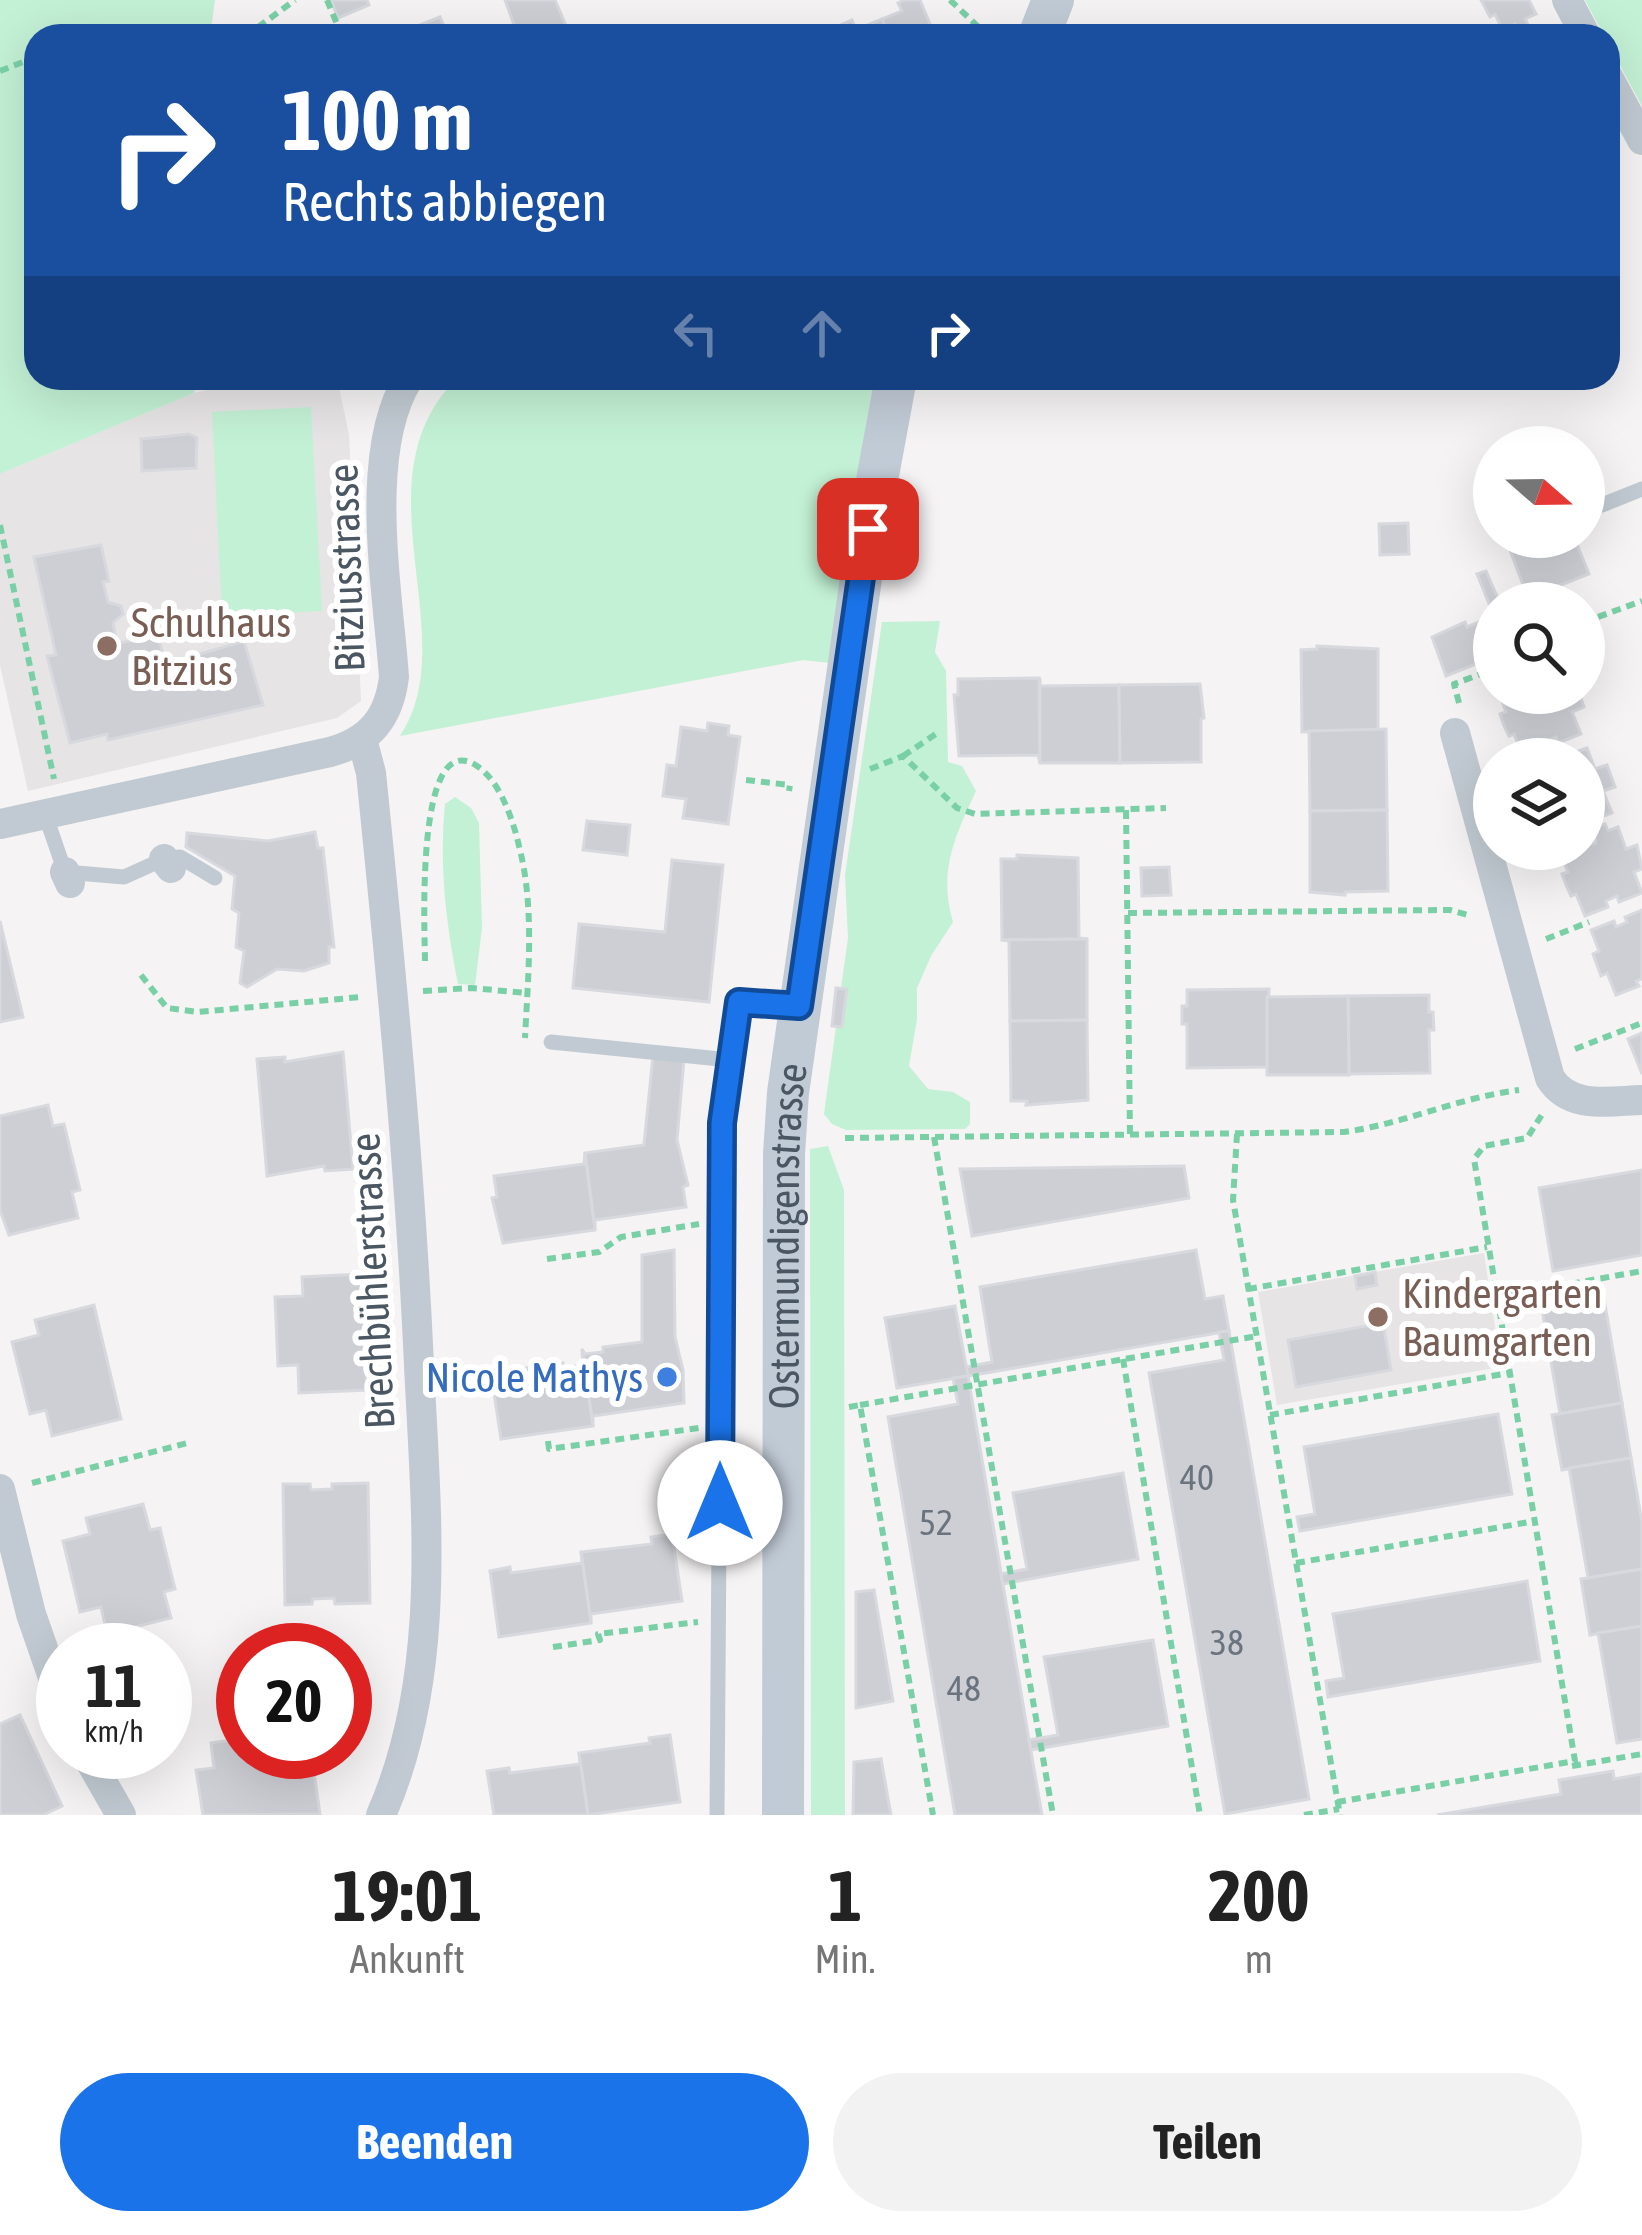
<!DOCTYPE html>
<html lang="de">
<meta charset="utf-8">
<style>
:root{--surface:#fff;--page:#f2f2f2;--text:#222;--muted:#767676;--accent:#1a73e8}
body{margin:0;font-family:"Asap Condensed",sans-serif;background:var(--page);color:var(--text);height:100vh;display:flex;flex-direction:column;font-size:45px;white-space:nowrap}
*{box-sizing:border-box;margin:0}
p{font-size:39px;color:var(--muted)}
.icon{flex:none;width:66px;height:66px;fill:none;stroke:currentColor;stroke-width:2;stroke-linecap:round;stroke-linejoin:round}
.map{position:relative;height:1815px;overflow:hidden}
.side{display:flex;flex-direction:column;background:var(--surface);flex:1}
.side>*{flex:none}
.top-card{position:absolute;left:24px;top:24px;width:1596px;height:366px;border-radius:36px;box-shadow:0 12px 48px #0002;background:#1a4fa0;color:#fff;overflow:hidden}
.needle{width:78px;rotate:110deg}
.fabs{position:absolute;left:1473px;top:426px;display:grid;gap:24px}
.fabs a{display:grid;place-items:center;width:132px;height:132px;border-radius:50%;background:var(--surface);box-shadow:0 12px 48px #0002;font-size:60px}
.speed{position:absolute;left:36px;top:1623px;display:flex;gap:24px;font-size:60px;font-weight:700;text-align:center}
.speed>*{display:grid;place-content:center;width:156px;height:156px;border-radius:50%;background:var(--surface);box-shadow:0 12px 48px #0002;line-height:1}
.speed small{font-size:30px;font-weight:400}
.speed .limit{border:18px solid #d22;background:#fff;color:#111}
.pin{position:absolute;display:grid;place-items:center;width:102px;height:102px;color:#fff;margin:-51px;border-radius:24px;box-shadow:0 6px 18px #0006}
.me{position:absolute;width:132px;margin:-66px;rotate:0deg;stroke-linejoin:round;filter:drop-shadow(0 0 9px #0008)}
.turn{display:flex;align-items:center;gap:42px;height:252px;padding:0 60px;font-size:54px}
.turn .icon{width:156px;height:156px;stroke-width:2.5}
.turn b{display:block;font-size:84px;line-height:102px}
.lanes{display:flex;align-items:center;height:114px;padding:0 60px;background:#0003;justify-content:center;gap:60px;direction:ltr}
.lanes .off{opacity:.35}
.eta{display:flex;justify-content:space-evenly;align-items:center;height:204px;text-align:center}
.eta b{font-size:72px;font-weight:700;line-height:84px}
.action{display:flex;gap:24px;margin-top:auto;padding:24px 60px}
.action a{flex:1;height:138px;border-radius:72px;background:var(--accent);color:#fff;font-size:48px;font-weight:700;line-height:138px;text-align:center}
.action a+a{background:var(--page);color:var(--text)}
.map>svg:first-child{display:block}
.education{fill:#e6e4e5}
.green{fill:#c3f1d5}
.building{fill:#cdcfd5;stroke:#d7d9de;stroke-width:3}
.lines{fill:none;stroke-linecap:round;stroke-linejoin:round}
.path{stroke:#7ad0a6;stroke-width:6;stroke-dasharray:9 6;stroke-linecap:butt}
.lane{stroke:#c1cad2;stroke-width:15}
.street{stroke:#c1cad2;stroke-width:30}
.secondary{stroke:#c1cbd6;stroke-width:42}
.route-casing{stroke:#114b97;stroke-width:30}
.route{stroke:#1a73e8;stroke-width:21}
.education-dot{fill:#8d6e63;stroke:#fff;stroke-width:4.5}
.shop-dot{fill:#3f7fe0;stroke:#fff;stroke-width:4.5}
.labels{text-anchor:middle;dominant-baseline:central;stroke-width:12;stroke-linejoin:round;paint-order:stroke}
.number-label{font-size:36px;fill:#6b747e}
.street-label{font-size:42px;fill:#4a5661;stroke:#fff}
.education-label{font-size:42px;fill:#785e54;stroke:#fff;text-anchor:start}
.shop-label{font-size:42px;fill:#366cbe;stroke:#fff;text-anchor:end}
</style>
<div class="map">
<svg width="1642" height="1815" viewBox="0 0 1642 1815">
<rect width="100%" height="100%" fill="#f5f3f3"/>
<g class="education">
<path d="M258,378H337L349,435L361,701L337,718L28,791L0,665V474L194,393Z"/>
<path d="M1484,1253L1501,1367L1277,1405L1258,1292Z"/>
</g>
<g class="green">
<path d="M0,0H215L210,36H36V378H197L194,393L0,474Z"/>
<path d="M1585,0H1642V106Z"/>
<path d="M457,378H877L830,663L803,660L400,736C466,636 354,481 457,378Z"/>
<path d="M311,407L322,611L222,616L212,412Z"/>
<path d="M940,621L935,652L946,671L948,762L962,766L976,791C955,836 938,872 953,922L931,956L917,988V1019L909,1066L928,1089L953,1092L970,1102V1124L965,1129L846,1130L832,1124L824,1114L836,1027H842L847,990L841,988L848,938L845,875L882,622Z"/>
<path d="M455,797L471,808L479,823L482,928L475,985L458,984C446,924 439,866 445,804Z"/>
<path d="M828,1146L844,1190L845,1815H811L810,1149Z"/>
</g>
<g class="building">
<path d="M331,0H367L369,5L338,18Z"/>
<path d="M505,0H555L566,26L542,36H518Z"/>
<path d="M904,0H920L935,36H889L882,19L902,11L898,3Z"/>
<path d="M1481,0H1529L1536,14L1525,19L1529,27L1519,32L1515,24L1503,30L1495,14L1490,17Z"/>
<path d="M440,17L448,36H422L420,25Z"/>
<path d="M882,19L889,36H834L831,29L852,20L856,30Z"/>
<path d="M189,434L197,438L196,468L142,471L141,439Z"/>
<path d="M1408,523L1409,554L1380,555L1379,524Z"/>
<path d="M1505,537H1574L1589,574L1528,598Z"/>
<path d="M101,545L109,581L103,582L108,602L121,606L123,614L113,623L117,644L158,634L165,664L244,641L263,705L108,740L107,734L70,743L47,656L56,655L34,557Z"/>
<path d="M1486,571L1500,603H1494V640L1475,648L1481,662L1446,676L1432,637L1465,622L1467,627L1494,616L1477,574Z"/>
<path d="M1317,646L1378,649V730L1302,732L1301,650L1317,649Z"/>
<path d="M1039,678L1040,763L1038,755L959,756L954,695H958V679Z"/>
<path d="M1040,678V686L1119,685L1120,763H1040Z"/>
<path d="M1200,684L1204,718L1201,719V762L1120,763L1119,685Z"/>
<path d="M1499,693H1579L1584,707L1572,712L1581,734L1558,743L1556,737L1544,742L1546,747L1523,756L1514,734L1509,736L1504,726L1500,714L1506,712Z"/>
<path d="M708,723L729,726L728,735L740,737L728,824L683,818L686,799L663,796L667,765L676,766L681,727L707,731Z"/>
<path d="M1386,729L1387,810L1310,811L1309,731Z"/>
<path d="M1587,748L1595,769L1607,765L1615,787L1603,791L1612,813L1588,822L1584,817V759L1563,757Z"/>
<path d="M1387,810L1388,891L1345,892V895L1310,892V811Z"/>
<path d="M587,821L630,825L627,855L583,850Z"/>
<path d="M1605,824L1608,831L1618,827L1626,849L1637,845L1642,869L1634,872L1642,893L1619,902L1617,896L1606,901L1608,907L1585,916L1576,894L1571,896L1566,885L1562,874L1568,872L1559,850L1584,849V845L1596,843L1594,828Z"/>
<path d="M315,832L318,848H323L334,947H329V963L304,971L277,969L247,987L240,983L244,951L236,947L239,913L232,909L235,876L186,847L187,833L268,841Z"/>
<path d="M1017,855L1078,858L1079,938L1087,939L1002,940L1001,859H1017Z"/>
<path d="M672,860L723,865L709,1002L573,988L579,924L665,932Z"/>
<path d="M1169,867L1171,895L1142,896L1141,868Z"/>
<path d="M1642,910V979L1636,981L1639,986L1616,995L1607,973L1601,976L1593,954L1599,951L1591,930L1614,921L1616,927L1627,922L1625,917Z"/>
<path d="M0,921L23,1017L0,1022Z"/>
<path d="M1087,939V1020L1010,1021L1009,941L1002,940Z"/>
<path d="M836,988L847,989L842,1027L832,1026Z"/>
<path d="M1269,989L1268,1067L1187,1068V1024H1182V1006H1187V990Z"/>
<path d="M1429,995V1012H1433L1434,1030H1429L1430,1073L1349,1074L1348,996Z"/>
<path d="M1348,996L1349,1075H1267V997Z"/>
<path d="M1087,1020L1088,1100L1026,1105L1027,1101H1011L1010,1021Z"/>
<path d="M1642,1033V1074L1628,1039Z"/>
<path d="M343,1052L353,1169L325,1171L324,1166L267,1176L257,1059L285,1057V1062Z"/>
<path d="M653,1056L684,1059L677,1140L688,1185L683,1187L686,1207L595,1220V1230L585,1153L644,1145Z"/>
<path d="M48,1105L53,1126L64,1124L80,1190L72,1192L78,1218L9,1235L0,1210V1116Z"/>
<path d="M585,1153L595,1230L503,1243L492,1198L497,1197L494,1176L584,1164Z"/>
<path d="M1184,1166L1189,1198L972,1236L960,1169Z"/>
<path d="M1642,1170V1255L1553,1271L1539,1188Z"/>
<path d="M674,1250L675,1337L683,1370L684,1403L593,1416V1426L582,1349L585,1354L603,1352V1347L642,1342V1255Z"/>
<path d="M1196,1250L1205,1299L1223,1296L1229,1331L968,1376L966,1367L992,1362L980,1287Z"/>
<path d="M1375,1272L1377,1285L1357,1289L1355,1276Z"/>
<path d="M361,1274L367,1390L299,1393L298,1365L278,1366L275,1297L303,1296L302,1277Z"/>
<path d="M1603,1293L1622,1403L1560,1414L1541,1304Z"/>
<path d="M94,1305L121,1419L52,1436L46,1410L30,1414L12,1342L39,1335L35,1320Z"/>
<path d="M955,1306L968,1376L897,1388L885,1318Z"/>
<path d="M1383,1323L1391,1370L1296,1387L1288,1340Z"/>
<path d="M1229,1331L1309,1799L1225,1814L1149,1373L1224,1360L1219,1332Z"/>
<path d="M582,1349L593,1426L501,1439L491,1373L563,1363L564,1368L583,1365Z"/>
<path d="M968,1376L1029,1740L1042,1815H955L888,1417L958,1404L953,1378Z"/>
<path d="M1622,1403L1631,1458L1562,1470L1552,1415Z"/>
<path d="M1498,1414L1512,1494L1300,1531L1297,1517L1315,1514L1304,1447Z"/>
<path d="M1631,1458L1642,1523V1569L1588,1578L1569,1468Z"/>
<path d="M1123,1473L1138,1559L1003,1584L1001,1574L1027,1569L1013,1493Z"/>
<path d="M368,1483L370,1603L335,1604L334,1598L313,1599L312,1604L285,1605L283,1484H310L311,1490L332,1489V1484Z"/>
<path d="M143,1504L150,1530L160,1528L175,1589L164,1592L171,1618L107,1634L101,1607L80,1612L63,1541L90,1534L86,1518Z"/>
<path d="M672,1534L682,1601L591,1614V1623L581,1552L652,1544L651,1537Z"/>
<path d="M581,1552L591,1623L499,1637L490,1571L510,1567L511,1573L582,1563Z"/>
<path d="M1642,1569V1626L1590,1635L1581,1579Z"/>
<path d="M1527,1581L1540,1661L1328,1697L1326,1681L1344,1678L1333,1614Z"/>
<path d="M874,1590L893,1701L856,1708V1592Z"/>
<path d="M1642,1626V1739L1617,1743L1598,1633Z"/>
<path d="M1153,1640L1168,1726L1031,1750L1029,1740L1058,1735L1044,1657Z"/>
<path d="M20,1715L62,1806L43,1815H0V1724Z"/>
<path d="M670,1735L680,1802L588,1815L579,1753L650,1743L649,1738Z"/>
<path d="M243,1738V1752H311L320,1814L203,1815L196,1770L214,1768L211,1743Z"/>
<path d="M579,1753L588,1815H494L487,1771L509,1768L510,1773L580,1764Z"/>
<path d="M881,1759L891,1815H853L854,1762Z"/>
<path d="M1613,1771L1614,1779L1642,1774V1815H1437L1561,1794L1559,1780Z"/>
</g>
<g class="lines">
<g class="path">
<path d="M327,0L342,36"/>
<path d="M950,0L988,36"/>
<path d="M246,36L295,0"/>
<path d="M0,71L36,57"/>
<path d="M0,525L54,779"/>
<path d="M1584,622L1642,601"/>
<path d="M1459,703L1454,684L1494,669"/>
<path d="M903,756L936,734"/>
<path d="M870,769L903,756L957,808L975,814L1166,808"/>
<path d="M746,780L790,785L789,791"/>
<path d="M1126,810L1130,1135"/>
<path d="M1522,856L1541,849"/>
<path d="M1128,913L1450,910L1471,916"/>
<path d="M1546,939L1589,922"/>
<path d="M425,961C425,936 414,724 477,766C500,781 513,820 519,846C535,907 528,976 525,1038"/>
<path d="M141,975L167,1008L198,1012L361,997"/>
<path d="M423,991L471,988L527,993"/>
<path d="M1575,1049L1642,1023"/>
<path d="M1237,1134L1233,1200L1340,1815"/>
<path d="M934,1137L1053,1815"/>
<path d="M845,1138L1344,1132C1404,1124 1456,1098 1519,1090"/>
<path d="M547,1259L599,1252L621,1237L699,1224"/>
<path d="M1248,1289L1487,1247"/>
<path d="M1497,1297L1642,1271"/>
<path d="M1123,1359L1200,1815"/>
<path d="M860,1405L1257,1336"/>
<path d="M849,1407L860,1405L933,1815"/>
<path d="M1270,1415L1509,1373"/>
<path d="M548,1441L549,1449L699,1428"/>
<path d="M32,1483L191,1442"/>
<path d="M1296,1563L1535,1521"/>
<path d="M553,1647L600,1640L598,1634L698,1622"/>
<path d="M1572,1766L1642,1754"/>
<path d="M1337,1802L1575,1761L1474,1159L1484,1146L1527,1138L1543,1113"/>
<path d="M1304,1815L1339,1809"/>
</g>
<g class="lane">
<path d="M1602,505L1642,489"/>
<path d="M45,814L65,872L124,877L164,859L180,857L215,878"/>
<path d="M551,1042L730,1060"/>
<path d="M717,1815L722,1122L739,1002L796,1006"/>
</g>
<g class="street">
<path d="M1567,0L1586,36"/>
<path d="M1608,77L1642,140"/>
<path d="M1455,733L1550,1078C1570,1110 1609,1101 1642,1100"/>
<path d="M362,739L371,773C391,970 410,1167 419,1365C426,1513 443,1675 381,1815"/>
<path d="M0,824L330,752C370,741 389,718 394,677C388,591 362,451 409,378"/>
<path d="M164,859L171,868"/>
<path d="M65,872L70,883"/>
<path d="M0,1489L31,1614L63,1706"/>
<path d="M85,1752L121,1815"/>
</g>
<g class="secondary">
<path d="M1039,36L1053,0"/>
<path id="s1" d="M783,1815L784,1154L788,1093L868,529L896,378"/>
</g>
</g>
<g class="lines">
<defs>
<path id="route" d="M720,1503L722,1123L739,1002L799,1006L868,529"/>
</defs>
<use href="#route" class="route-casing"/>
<use href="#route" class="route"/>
</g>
<g class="education-dot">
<circle cx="107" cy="646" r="12"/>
<circle cx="1378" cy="1317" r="12"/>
</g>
<circle class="shop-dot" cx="667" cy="1377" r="12"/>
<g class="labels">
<g class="number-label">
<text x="1197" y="1477">40</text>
<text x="936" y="1522">52</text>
<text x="1227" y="1642">38</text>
<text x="964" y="1688">48</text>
</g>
<g class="street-label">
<text transform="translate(346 568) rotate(-92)">Bitziusstrasse</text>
<text stroke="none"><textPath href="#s1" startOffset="579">Ostermundigenstrasse</textPath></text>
<text transform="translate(372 1281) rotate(-93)">Brechbühlerstrasse</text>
</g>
<g class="education-label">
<text x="131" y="622">Schulhaus<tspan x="131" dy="48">Bitzius</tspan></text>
<text x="1402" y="1293">Kindergarten<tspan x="1402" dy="48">Baumgarten</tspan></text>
</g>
<g class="shop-label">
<text x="643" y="1377">Nicole Mathys</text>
</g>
</g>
</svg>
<div class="fabs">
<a><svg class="needle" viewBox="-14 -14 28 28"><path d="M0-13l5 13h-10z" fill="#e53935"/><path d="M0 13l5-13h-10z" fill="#767676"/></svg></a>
<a><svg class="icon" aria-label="search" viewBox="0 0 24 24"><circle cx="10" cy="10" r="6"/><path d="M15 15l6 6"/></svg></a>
<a><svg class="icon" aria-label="layers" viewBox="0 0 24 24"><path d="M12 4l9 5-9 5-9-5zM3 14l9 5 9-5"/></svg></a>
</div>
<div class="speed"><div>11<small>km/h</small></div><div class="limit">20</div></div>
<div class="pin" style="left:868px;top:529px;background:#d93025"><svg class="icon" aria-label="arrive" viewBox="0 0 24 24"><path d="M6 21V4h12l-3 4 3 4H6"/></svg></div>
<svg class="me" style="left:720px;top:1503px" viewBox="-20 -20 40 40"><circle r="19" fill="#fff"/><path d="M0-13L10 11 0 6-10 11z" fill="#1a73e8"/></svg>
<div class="top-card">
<div class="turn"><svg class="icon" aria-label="right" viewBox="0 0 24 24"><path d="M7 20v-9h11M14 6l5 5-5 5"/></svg><div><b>100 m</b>Rechts abbiegen</div></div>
<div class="lanes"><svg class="icon off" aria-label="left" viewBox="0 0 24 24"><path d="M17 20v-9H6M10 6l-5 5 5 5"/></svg><svg class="icon off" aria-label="ahead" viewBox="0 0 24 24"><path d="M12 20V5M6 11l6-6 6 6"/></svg><svg class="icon" aria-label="right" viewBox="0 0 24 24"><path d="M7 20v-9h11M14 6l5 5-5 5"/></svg></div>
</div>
</div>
<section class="side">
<div class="eta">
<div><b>19:01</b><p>Ankunft</p></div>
<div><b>1</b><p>Min.</p></div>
<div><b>200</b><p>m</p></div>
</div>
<div class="action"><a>Beenden</a><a>Teilen</a></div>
</section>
